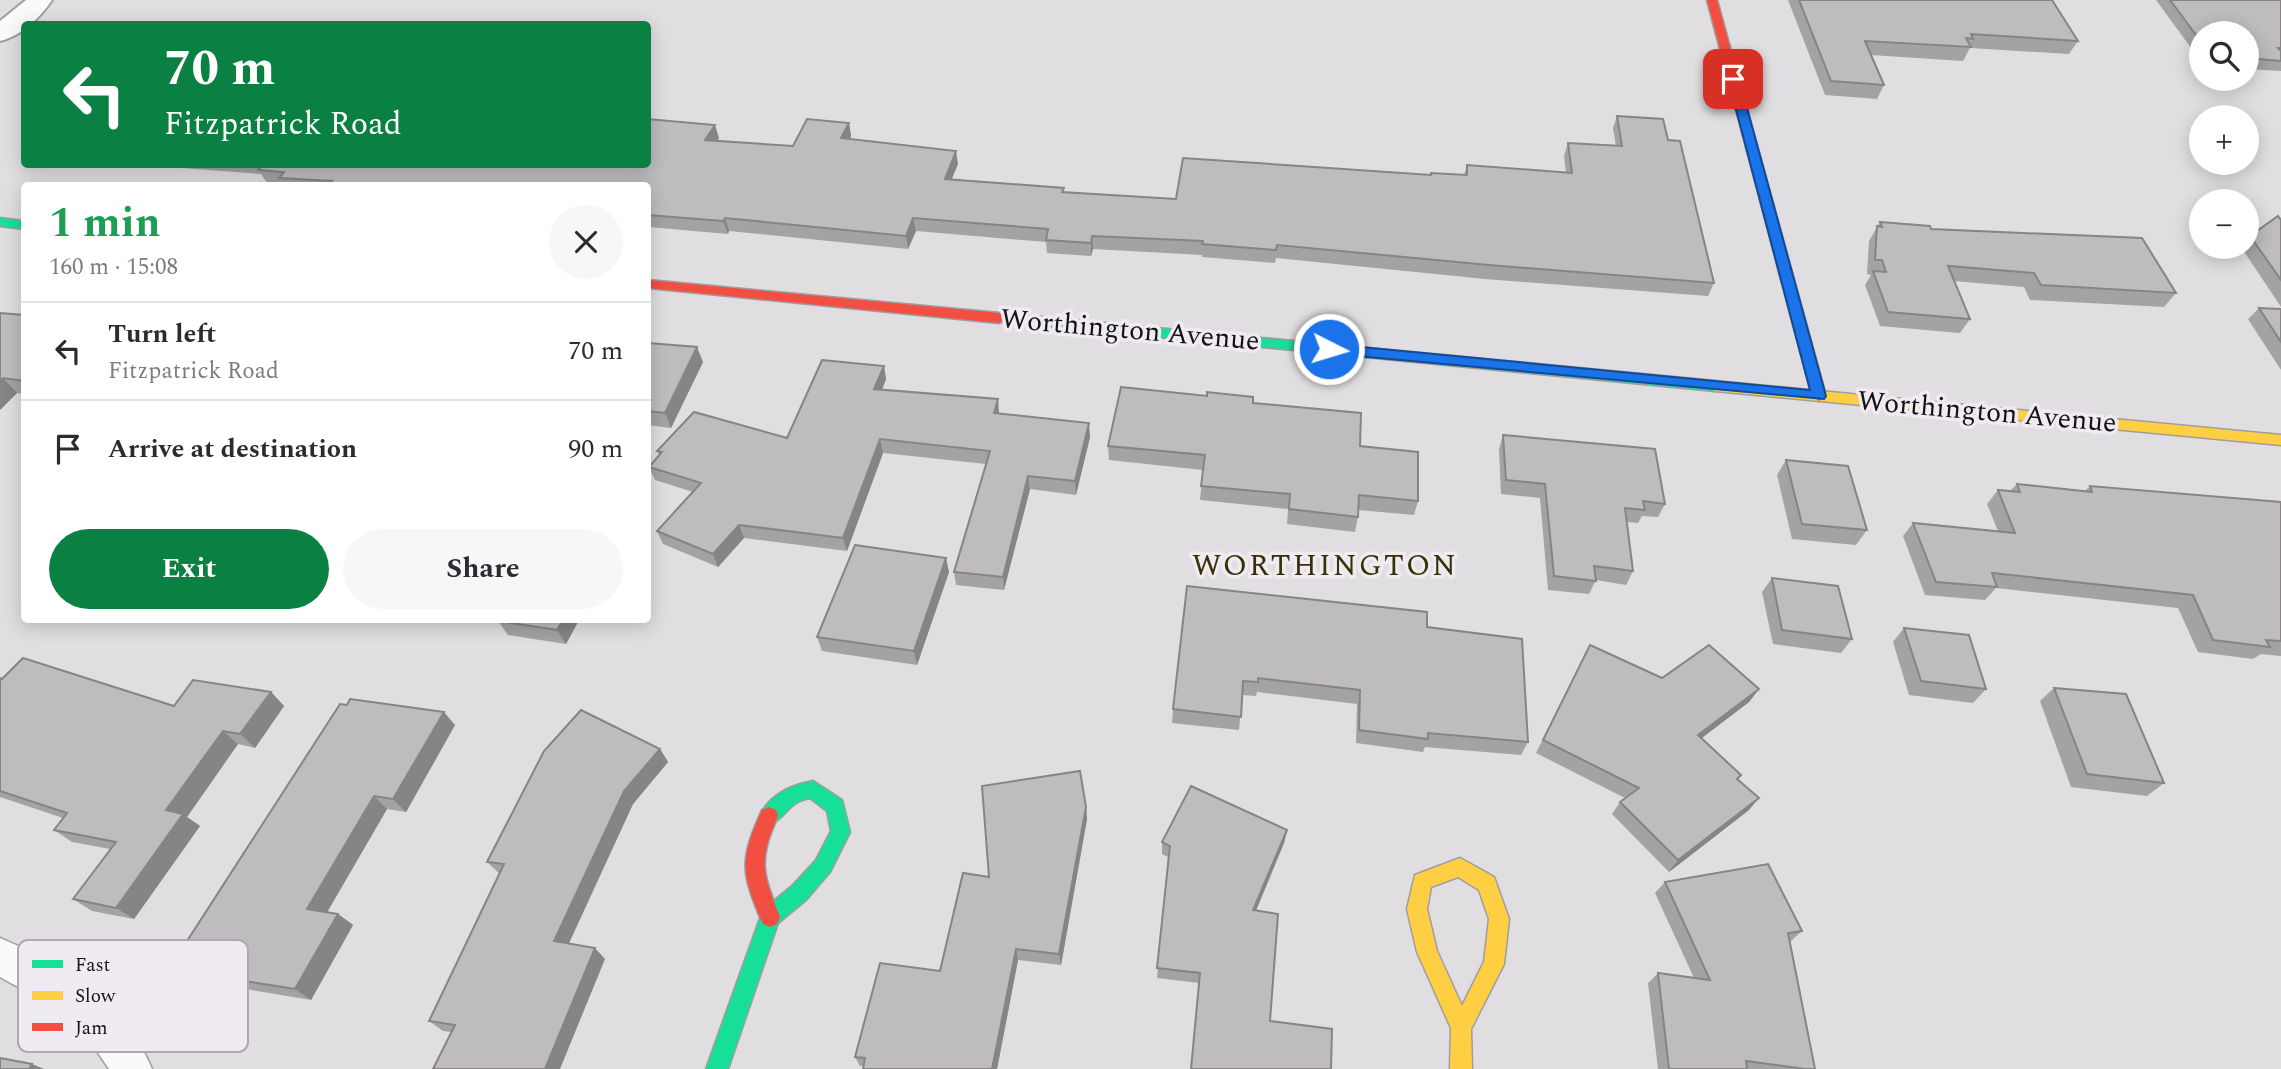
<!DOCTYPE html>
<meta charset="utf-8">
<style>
:root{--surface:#fff;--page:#f7f7f7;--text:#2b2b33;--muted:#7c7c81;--line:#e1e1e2;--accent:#0b8043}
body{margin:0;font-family:Spectral,serif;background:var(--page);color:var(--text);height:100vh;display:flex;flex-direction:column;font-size:26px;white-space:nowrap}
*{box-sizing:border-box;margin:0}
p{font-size:23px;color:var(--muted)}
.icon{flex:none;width:38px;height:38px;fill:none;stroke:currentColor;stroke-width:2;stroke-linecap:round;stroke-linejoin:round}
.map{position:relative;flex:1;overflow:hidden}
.sheet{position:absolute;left:21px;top:182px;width:630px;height:441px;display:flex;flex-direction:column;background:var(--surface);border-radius:7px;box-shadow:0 4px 18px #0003}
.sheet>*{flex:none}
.hud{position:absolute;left:21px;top:21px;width:630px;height:147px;border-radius:7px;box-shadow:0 4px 18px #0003;background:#0b8043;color:#fff;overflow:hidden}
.buttons{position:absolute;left:2189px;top:21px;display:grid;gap:14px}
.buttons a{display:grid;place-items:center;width:70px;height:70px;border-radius:50%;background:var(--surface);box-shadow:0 4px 18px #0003;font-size:35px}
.pin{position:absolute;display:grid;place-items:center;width:60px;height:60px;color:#fff;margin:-30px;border-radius:14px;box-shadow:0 4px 10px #0006}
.me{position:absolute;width:77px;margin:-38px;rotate:95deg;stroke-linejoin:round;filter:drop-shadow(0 0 5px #0008)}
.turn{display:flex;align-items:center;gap:24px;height:147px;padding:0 28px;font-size:32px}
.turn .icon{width:91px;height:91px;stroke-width:2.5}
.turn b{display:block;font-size:49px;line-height:60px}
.round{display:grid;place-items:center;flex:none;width:74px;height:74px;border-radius:37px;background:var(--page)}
.summary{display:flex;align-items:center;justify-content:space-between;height:119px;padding:0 28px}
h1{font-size:42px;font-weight:700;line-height:52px;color:#1e9e55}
.cta{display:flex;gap:14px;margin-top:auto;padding:14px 28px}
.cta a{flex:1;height:80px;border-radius:42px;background:var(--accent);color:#fff;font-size:28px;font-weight:700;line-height:80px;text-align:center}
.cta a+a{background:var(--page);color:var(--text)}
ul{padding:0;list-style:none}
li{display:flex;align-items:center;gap:21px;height:98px;padding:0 28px;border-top:2px solid var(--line)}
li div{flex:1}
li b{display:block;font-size:26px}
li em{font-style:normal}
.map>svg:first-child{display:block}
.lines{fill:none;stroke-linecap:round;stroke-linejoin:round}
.lane-casing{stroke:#9f9d9f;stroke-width:3}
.street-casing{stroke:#9f9d9f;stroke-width:4}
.fast-casing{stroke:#9f9d9f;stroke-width:3}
.slow-casing{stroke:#9f9d9f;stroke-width:3}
.jam-casing{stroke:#9f9d9f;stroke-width:3}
.lane{fill:#fafafb;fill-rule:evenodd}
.street{fill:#fafafb;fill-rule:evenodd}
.fast{fill:#16e098;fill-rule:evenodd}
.slow{fill:#ffcf43;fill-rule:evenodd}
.jam{fill:#f24e42;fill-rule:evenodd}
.wall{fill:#a3a2a4}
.shaded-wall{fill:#858486}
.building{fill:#bebcbf;stroke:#858486;stroke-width:2}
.route{fill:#1a73e8;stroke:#114b97;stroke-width:2}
.labels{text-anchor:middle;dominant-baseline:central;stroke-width:7;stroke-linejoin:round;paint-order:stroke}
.street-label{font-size:28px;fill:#141214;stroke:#f0eaf1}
.neighbourhood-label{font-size:30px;letter-spacing:2px;fill:#363106;stroke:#f0eaf1}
.key{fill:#f0eaf1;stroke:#aea9af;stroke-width:2}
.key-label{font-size:19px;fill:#141214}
</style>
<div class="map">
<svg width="2281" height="1069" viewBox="0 0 2281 1069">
<rect width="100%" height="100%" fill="#e1dee2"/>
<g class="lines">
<defs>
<path id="lane" d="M0,938C23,948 63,965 82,980C111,1002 138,1035 152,1069H109L94,1047L54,1007L0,977Z"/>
<path id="street" d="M26,0H52C40,18 21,36 0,41V21Z"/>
<g id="fast">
<path d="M0,218L24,221V229L0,226Z"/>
<path d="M999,313L1715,381L1722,386L1715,391L994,321L992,318L994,315Z"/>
<path d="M813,781L842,800L850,832L830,872L806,900L778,923L728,1069H706L763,910L792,886L816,860L831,831L827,811L810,798C787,802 788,817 769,825L762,822L760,816C770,794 791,785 813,781Z"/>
</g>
<g id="slow">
<path d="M1715,381L2281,435V445L1715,391L1708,386Z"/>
<path d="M1460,858L1494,877L1509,919L1504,964L1471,1029L1472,1069H1450L1451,1028L1417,952L1407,909L1415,875ZM1458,877L1479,890L1489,919L1484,962L1462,1006L1437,951L1427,909L1431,887Z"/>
</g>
<g id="jam">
<path d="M1707,0H1717L1826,396L1819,401L1812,396Z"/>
<path d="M648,280L999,313L1006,318L999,323L648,288Z"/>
<path d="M769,807L776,810L778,816C758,861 762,872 780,917L777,924L770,927L763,924C741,873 739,861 762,810Z"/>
</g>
</defs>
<use href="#lane" class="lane-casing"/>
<use href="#street" class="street-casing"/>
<use href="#fast" class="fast-casing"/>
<use href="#slow" class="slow-casing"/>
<use href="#jam" class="jam-casing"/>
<use href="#lane" class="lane"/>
<use href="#street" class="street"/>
<use href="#fast" class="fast"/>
<use href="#slow" class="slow"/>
<use href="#jam" class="jam"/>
</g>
<g class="wall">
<path d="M1788,0H2052L2078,41L2069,54L1970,48L1963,61L1871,55L1884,85L1877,99L1825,95Z"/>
<path d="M2156,0H2281V71L2247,69V33H2202V63Z"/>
<path d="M1617,116L1668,140L1714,283L1708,296L1485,279L1276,258L1275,263L1202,257V255L1093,249L1091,256L1047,253L1046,242L916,231L908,249L729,231L728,234L648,227V186H284L283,184L267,183L261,174L128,164H648L719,138L717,141L793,146L849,123L851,136L850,139L958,164L952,179L1064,188V193L1176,199L1431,175H1464L1467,165L1566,173L1564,156L1568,143L1616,146L1613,128Z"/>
<path d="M2281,220V307L2241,247H2247V240L2250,236Z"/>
<path d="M1880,222L1931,229L2176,293L2164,307L2030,300L2024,287L1954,281L1970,319L1960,333L1880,326L1865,285L1871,275L1867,274L1869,241Z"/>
<path d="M2259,308L2281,309V370L2248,319Z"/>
<path d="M0,313L24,315V394L17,393L0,410Z"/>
<path d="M648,343L703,362L671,428L648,425Z"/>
<path d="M884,366L886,379L882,390L999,414L1090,437L1076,495L1030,489L1004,590L956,585L954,572L986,464L883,453L847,551L744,538L718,567L663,544L657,531L693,492L655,480L649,467L659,455L657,451L787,438Z"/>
<path d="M1253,403L1360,446L1418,501L1414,515L1358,510V517L1355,532L1287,524L1288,509L1200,500L1203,470L1109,460L1108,446Z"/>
<path d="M1503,435L1665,504L1658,517L1642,516L1638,523L1627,522L1633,571L1626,585L1596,580L1589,594L1548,590L1540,498L1501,494L1499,449Z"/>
<path d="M1786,460L1867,530L1856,545L1792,539L1777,475Z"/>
<path d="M2017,484L2085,491L2090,486L2281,502V656L2261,654L2253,659L2198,652L2178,608L1996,588L1985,600L1925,595L1903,536L1913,523L1998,531L1987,504L1998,490L2010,491Z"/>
<path d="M949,572L917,665L822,651L817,637Z"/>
<path d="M1772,578L1852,639L1841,653L1773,644L1762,592Z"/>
<path d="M1187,586L1427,627L1528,742L1521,755L1425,747L1423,752L1356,743L1357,704L1257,692L1256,696L1242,695L1239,730L1172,723L1173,709Z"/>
<path d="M500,620H579L566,644L508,635L498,621Z"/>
<path d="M1904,628L1986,689L1973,703L1909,695L1893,642Z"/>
<path d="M1590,645L1662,678L1759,689L1749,702L1701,739L1741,775L1738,779L1749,810L1669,872L1612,814L1620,802L1625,798L1536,753Z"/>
<path d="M0,678L174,706L271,692L284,706L255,748L238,744L187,817L200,826L134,919L92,911L73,899L110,849L72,842L54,830L63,818L0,797Z"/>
<path d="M2054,688L2164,783L2147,796L2071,787L2040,701Z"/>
<path d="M347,705L455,725L406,812L387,809L327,912L338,914L353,925L311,1000L186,979L169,969Z"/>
<path d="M660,749L668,762L633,804L568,944L605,959L451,1032L443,1031L429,1021L500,874L487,862Z"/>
<path d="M1086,807L1087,819L1061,965L1018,960L997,1069H863V1066H860L855,1057L940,971L989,877Z"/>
<path d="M1287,830L1284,843L1256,911L1270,1021L1331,1069L1199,983L1157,978L1168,857L1162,854V842Z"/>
<path d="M1665,882L1802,931L1790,942L1815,1069H1658L1648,983L1658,973L1694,978L1655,893Z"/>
</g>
<g class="shaded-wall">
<path d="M849,123L851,136L844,151L841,138Z"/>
<path d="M715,125L719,138L709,153L705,140Z"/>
<path d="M956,151L958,164L946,192L945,179Z"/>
<path d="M725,218L729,231L728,234L723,221Z"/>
<path d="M913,218L916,231L908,249L906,236Z"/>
<path d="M1092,236L1093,249L1091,256V243Z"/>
<path d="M697,347L703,362L671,428L665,413Z"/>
<path d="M884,366L886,379L877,402L874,389Z"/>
<path d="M3,378L17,393L0,410V381Z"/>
<path d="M998,399L999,413L995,426L994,413Z"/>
<path d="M1089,423L1090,437L1076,495L1075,481Z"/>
<path d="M880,439L883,453L847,551L843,538Z"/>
<path d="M1028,476L1030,489L1004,590L1003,577Z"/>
<path d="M739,525L744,538L718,567L713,554Z"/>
<path d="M946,558L949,572L917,665L914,651Z"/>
<path d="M563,620H579L566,644L557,630Z"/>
<path d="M1759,689L1749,702L1688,748L1698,735Z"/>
<path d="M271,692L284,706L255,748L240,734Z"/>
<path d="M444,712L455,725L406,812L393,799Z"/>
<path d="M223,731L238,744L187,817L200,826L134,919L116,908L166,810Z"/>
<path d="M660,749L668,762L633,804L565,952L554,941L624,791Z"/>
<path d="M374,796L387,809L322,921L307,909Z"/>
<path d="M1759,798L1749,810L1669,872L1678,860Z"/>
<path d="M1086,807L1087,819L1061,965L1059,954Z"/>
<path d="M1287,830L1284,843L1251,922L1253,910Z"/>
<path d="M338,914L353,925L311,1000L295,989Z"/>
<path d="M595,948L605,959L560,1069H545Z"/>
<path d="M1016,949L1018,960L997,1069H992Z"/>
<path d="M32,1064L44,1069H29Z"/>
</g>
<g class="building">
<path d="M1799,0H2052L2078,41L1971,34L1973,39L1966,38L1971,47L1865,41L1884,85L1831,81Z"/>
<path d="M2170,0H2281V48H2278L2281,51V61L2247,58V33H2202V43Z"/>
<path d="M1617,116L1663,119L1668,140L1680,141L1714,283L1489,265L1277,245L1276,250L1202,244L1203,241L1092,236L1091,243L1046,240L1048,229L913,218L906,236L725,218L723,221L648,215V186H328L332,181L279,178L284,172L258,170L264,164H648V119L715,125L705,140L793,146L807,119L849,123L841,138L956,151L945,179L1064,188L1062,192L1176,199L1183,158L1431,175V173L1467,175V165L1572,173L1568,143L1622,146Z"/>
<path d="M2278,216L2281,220V280L2250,236Z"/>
<path d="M1880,222L1930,226L1931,229L2142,238L2176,293L2041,285L2034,273L1948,266L1970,319L1888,312L1873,271L1886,272L1882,260H1875L1877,226L1882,227Z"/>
<path d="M2259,308L2281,309V342Z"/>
<path d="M0,313L24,315V381L3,378L0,381Z"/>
<path d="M648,343L697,347L665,413L648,411Z"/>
<path d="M822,360L884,366L874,389L998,399L994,413L1089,423L1075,481L1028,476L1003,577L954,572L990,451L880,439L843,538L739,525L713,554L657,531L701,483L649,467L662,452L657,451L694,412L787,438Z"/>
<path d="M1121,387L1207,396V392L1253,397V403L1361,413L1360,446L1418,452V501L1359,495L1358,517L1289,509L1290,494L1201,486L1205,455L1108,446Z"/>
<path d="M1503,435L1655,449L1665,504L1643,501L1645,510L1625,508L1633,571L1594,566L1596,581L1554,576L1545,484L1506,480Z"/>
<path d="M1786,460L1848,466L1867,530L1802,524Z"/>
<path d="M2017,484L2092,492L2090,486L2281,502V641L2266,640L2270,647L2213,640L2193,595L1992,573L1997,587L1936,582L1913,523L2015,533L1998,490L2020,492Z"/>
<path d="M855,545L946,558L914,651L817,637Z"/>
<path d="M1772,578L1838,586L1852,639L1782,630Z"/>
<path d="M1187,586L1427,612V627L1522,639L1528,742L1428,733V739L1359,730L1360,690L1258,678V682L1243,681L1241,717L1173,709Z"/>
<path d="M500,620H563L557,630L498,621Z"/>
<path d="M1904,628L1969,635L1986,689L1921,681Z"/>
<path d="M1590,645L1662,678L1709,645L1759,689L1698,735L1741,775L1737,779L1759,798L1678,860L1620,802L1639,788L1543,740Z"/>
<path d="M23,658L174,706L193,680L271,692L240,734L223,731L166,810L183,814L116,908L73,899L116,842L54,830L67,813L0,791V678L2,679Z"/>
<path d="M2054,688L2126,694L2164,783L2087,774Z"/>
<path d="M350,699L444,712L393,799L374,796L307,909L338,914L295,989L169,969L340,704L347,705Z"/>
<path d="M581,710L660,749L624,791L554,941L595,948L545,1069H433L455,1025L429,1021L504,864L487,862L544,751Z"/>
<path d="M1080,771L1086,807L1059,954L1016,949L992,1069H863L865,1058L855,1057L880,963L940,971L963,873L989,877L982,786Z"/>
<path d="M1191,786L1287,830L1253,910L1278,914L1270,1021L1332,1029L1331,1069H1191L1200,973L1157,968L1170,846L1162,842Z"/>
<path d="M1768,864L1802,931L1788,933L1815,1069H1805L1746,1061L1747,1069H1669L1658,973L1710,980L1665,882Z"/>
<path d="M0,1058L32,1064L29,1069H0Z"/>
</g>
<path class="route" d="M1729,77L1739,79L1826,396L1824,399L1324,353V346L1329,344L1810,390L1728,79Z"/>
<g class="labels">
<g class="street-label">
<text transform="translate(1130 330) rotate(5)">Worthington Avenue</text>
<text transform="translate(1987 412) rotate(5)">Worthington Avenue</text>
</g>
<g class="neighbourhood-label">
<text x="1325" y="566">WORTHINGTON</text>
</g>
</g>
<rect x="18" y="940" width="230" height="112" rx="10" class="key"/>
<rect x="32" y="960" width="31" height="8" fill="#16e098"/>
<rect x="32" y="991" width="31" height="9" fill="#ffcf43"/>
<rect x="32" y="1023" width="31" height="8" fill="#f24e42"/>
<g class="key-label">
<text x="75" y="971">Fast</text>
<text x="75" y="1002">Slow</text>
<text x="75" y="1034">Jam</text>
</g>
</svg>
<div class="buttons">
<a><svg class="icon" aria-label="search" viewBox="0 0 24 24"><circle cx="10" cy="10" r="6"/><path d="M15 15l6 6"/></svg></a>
<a>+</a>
<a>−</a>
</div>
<div class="pin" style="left:1733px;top:79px;background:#d93025"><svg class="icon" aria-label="arrive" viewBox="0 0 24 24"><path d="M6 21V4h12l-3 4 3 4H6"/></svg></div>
<svg class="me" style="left:1329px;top:349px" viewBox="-20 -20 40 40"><circle r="17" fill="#1a73e8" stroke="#fff" stroke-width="3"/><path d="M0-11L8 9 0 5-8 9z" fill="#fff"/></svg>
<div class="hud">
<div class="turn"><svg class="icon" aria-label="left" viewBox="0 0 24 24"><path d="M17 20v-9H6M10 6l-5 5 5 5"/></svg><div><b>70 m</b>Fitzpatrick Road</div></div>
</div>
<section class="sheet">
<div class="summary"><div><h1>1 min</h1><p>160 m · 15:08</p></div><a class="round"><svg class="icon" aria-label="close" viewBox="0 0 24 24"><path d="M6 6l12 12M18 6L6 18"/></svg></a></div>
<ul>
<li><svg class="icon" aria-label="left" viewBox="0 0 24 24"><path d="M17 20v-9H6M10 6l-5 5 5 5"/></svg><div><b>Turn left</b><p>Fitzpatrick Road</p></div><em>70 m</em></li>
<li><svg class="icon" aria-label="arrive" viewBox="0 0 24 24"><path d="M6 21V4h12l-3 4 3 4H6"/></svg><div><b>Arrive at destination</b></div><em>90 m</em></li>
</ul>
<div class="cta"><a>Exit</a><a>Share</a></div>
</section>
</div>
